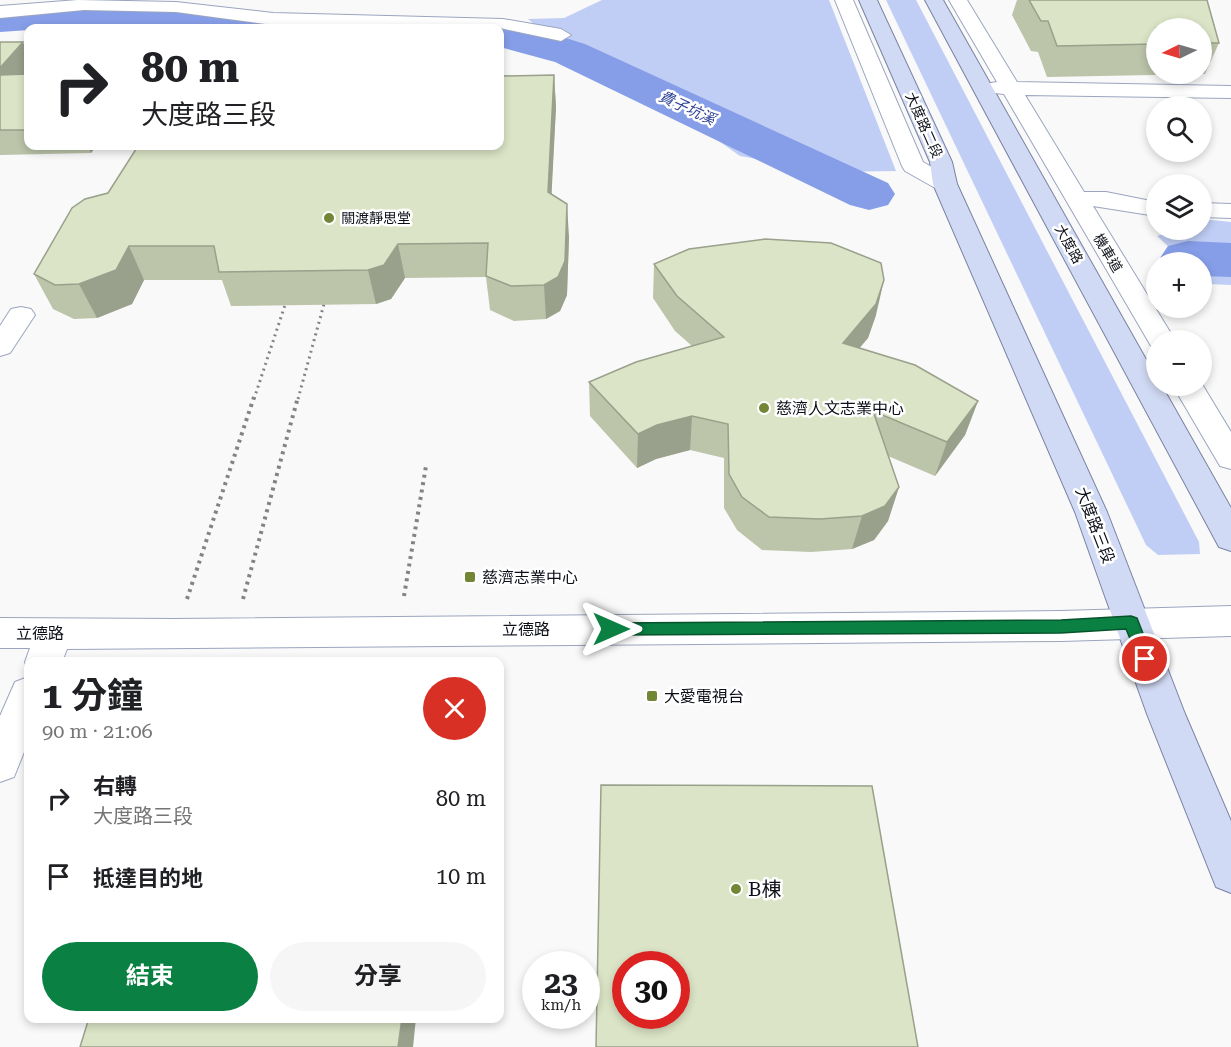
<!DOCTYPE html>
<html lang="zh-TW">
<meta charset="utf-8">
<style>
:root{--surface:#fff;--page:#f6f6f6;--text:#202124;--muted:#757577;--accent:#0b8043}
body{margin:0;font-family:"Roboto Serif","Noto Sans TC",serif;background:var(--page);color:var(--text);height:100vh;display:flex;flex-direction:column;font-size:22px;white-space:nowrap}
*{box-sizing:border-box;margin:0}
p{font-size:20px;color:var(--muted)}
.icon{flex:none;width:33px;height:33px;fill:none;stroke:currentColor;stroke-width:2;stroke-linecap:round;stroke-linejoin:round}
.map{position:relative;flex:1;overflow:hidden}
.side{position:absolute;left:24px;top:657px;width:480px;height:366px;display:flex;flex-direction:column;background:var(--surface);border-radius:12px;box-shadow:0 3px 9px #0003}
.side>*{flex:none}
.top-card{position:absolute;left:24px;top:24px;width:480px;height:126px;border-radius:12px;box-shadow:0 3px 9px #0003;background:#fff;color:var(--text);overflow:hidden}
.needle{width:39px;rotate:265deg}
.buttons{position:absolute;left:1146px;top:18px;display:grid;gap:12px}
.buttons a{display:grid;place-items:center;width:66px;height:66px;border-radius:50%;background:var(--surface);box-shadow:0 3px 9px #0003;font-size:30px}
.speed{position:absolute;left:522px;top:951px;display:flex;gap:12px;font-size:30px;font-weight:700;text-align:center}
.speed>*{display:grid;place-content:center;width:78px;height:78px;border-radius:50%;background:var(--surface);box-shadow:0 3px 9px #0003;line-height:1}
.speed small{font-size:15px;font-weight:400}
.speed .limit{border:9px solid #d22;background:#fff;color:#111}
.pin{position:absolute;display:grid;place-items:center;width:51px;height:51px;color:#fff;margin:-26px;border:3px solid #fff;border-radius:50%;box-shadow:0 2px 6px #0007}
.me{position:absolute;width:66px;margin:-33px;rotate:90deg;stroke-linejoin:round;filter:drop-shadow(0 0 4px #0008)}
.turn{display:flex;align-items:center;gap:21px;height:126px;padding:0 18px;font-size:27px}
.turn .icon{width:78px;height:78px;stroke-width:2.5}
.turn b{display:block;font-size:42px;line-height:51px}
.round{display:grid;place-items:center;flex:none;width:63px;height:63px;border-radius:32px;background:var(--page)}
.summary{display:flex;align-items:center;justify-content:space-between;height:102px;padding:0 18px}
h1{font-size:36px;font-weight:700;line-height:45px}
.cta{display:flex;gap:12px;margin-top:auto;padding:12px 18px}
.cta a{flex:1;height:69px;border-radius:36px;background:var(--accent);color:#fff;font-size:24px;font-weight:700;line-height:69px;text-align:center}
.cta a+a{background:var(--page);color:var(--text)}
ul{padding:0;list-style:none}
li{display:flex;align-items:center;gap:18px;height:78px;padding:0 18px}
li div{flex:1}
li b{display:block;font-size:22px}
li em{font-style:normal}
.map>svg:first-child{display:block}
.green{fill:#c0cef5}
.lines{fill:none;stroke-linecap:round;stroke-linejoin:round}
.river{fill:#869ee8;fill-rule:evenodd}
.minor-casing{stroke:#9ba5bf;stroke-width:2}
.major-casing{stroke:#7983a2;stroke-width:2}
.path-far1{stroke:#828388;stroke-width:3;stroke-dasharray:2 4;stroke-linecap:butt}
.path{stroke:#828388;stroke-width:4;stroke-dasharray:3 4.5;stroke-linecap:butt}
.minor{fill:#fff;fill-rule:evenodd}
.major{fill:#d1daf4;fill-rule:evenodd}
.wall{fill:#bcc4aa;fill-rule:evenodd}
.shaded-wall{fill:#99a08b}
.building{fill:#dbe4c6;stroke:#99a08b;stroke-width:1.5;fill-rule:evenodd}
.route{fill:#0b8043;stroke:#07532c;stroke-width:1.5}
.poi-dot{fill:#728636;stroke:#fff;stroke-width:2}
.labels{text-anchor:middle;dominant-baseline:central;stroke-width:5;stroke-linejoin:round;paint-order:stroke}
.far-street-label{font-size:14px;fill:#0c0f18;stroke:#fff}
.far-poi-label{font-size:14px;fill:#0c0f18;stroke:#fff;text-anchor:start}
.far-water-label{font-size:15px;font-style:italic;fill:#2e4297;stroke:#fff}
.poi-label{font-size:16px;fill:#0c0f18;stroke:#fff;text-anchor:start}
.street-label{font-size:16px;fill:#0c0f18;stroke:#fff}
.near-poi-label{font-size:20px;fill:#0c0f18;stroke:#fff;text-anchor:start}
</style>
<div class="map">
<svg width="1231" height="1047" viewBox="0 0 1231 1047">
<rect width="100%" height="100%" fill="#f9f9f9"/>
<g class="green">
<path d="M602,0H829L896,171L833,172L740,156L682,115L629,68L548,36L528,19L564,18Z"/>
<path d="M886,0H916L1199,542L1200,554L1158,555L1146,545Z"/>
<path d="M1202,219L1231,222V285L1208,284L1202,278V262H1185L1157,236L1175,230H1202Z"/>
</g>
<g class="lines">
<g class="river">
<path d="M74,3L169,5L266,15H344L359,19L365,28L74,27L0,32V8Z"/>
<path d="M500,21L530,27L585,44L888,183L895,194L888,205L869,210L850,205L555,62L500,47V28H483L485,25Z"/>
<path d="M1188,241L1231,243V277L1202,276V262H1163L1160,258L1168,246Z"/>
</g>
<defs>
<g id="minor">
<path d="M78,0L176,2L273,13L503,19L561,29L571,35L561,41L500,28L273,25L176,12L84,10L0,18V6Z"/>
<path d="M835,0H853L923,162L953,179L957,184L953,189H937L905,171L902,166Z"/>
<path d="M949,0H967L1017,82L1231,86V98L1025,95L1084,192H1106L1156,202V216L1093,206L1175,340H1156V348L1151,346L1004,94L984,92L981,88L984,84L997,82Z"/>
<path d="M1202,203L1231,204V218L1202,217Z"/>
<path d="M21,307L31,309L35,315L10,353L0,356V326L11,309Z"/>
<path d="M1202,384L1231,432V469L1220,466L1173,386Z"/>
<path d="M1231,606V636L1061,641L67,649L62,662H28V670L25,662L30,648H0V618L175,619L1061,611Z"/>
<path d="M28,677V742L14,777L0,782V716L15,682Z"/>
</g>
<g id="major">
<path d="M859,0H877L952,162L957,184L1107,512L1185,714L1231,821V893L1216,887L1147,714L1075,512L933,184L930,162Z"/>
<path d="M925,0H943L1156,377V386H1162L1231,508V551L1219,547Z"/>
</g>
</defs>
<use href="#minor" class="minor-casing"/>
<use href="#major" class="major-casing"/>
<g class="path-far1">
<path d="M1202,356L1206,365"/>
<path d="M254,399L285,305"/>
<path d="M298,399L324,304"/>
</g>
<g class="path">
<path d="M404,596L426,466"/>
<path d="M187,599L254,397"/>
<path d="M243,599L298,397"/>
</g>
<use href="#minor" class="minor"/>
<use href="#major" class="major"/>
</g>
<g class="wall">
<path d="M1017,0H1207L1219,43L1205,74L1047,77L1038,52L1031,51L1012,15ZM1156,28H1202V74H1156Z"/>
<path d="M0,42L26,74H28V146H96L91,153L0,155Z"/>
<path d="M554,75L556,107L551,194L569,237L567,295L560,311L546,319L514,321L490,310L486,277L405,278L391,299L376,304L231,306L222,280H144L132,304L97,318L74,319L53,309L34,274L108,193L502,76Z"/>
<path d="M654,264L876,315L868,338L859,348L978,401L965,435L935,476L888,456L899,487L888,521L874,540L852,549L811,552L762,550L737,530L724,508V458L690,450L656,459L637,468L590,416L589,382L692,346L675,331L653,298Z"/>
</g>
<g class="shaded-wall">
<path d="M23,42L28,54V71L6,98L0,86V68Z"/>
<path d="M554,75L556,107L550,225L548,192Z"/>
<path d="M88,146H96L91,153Z"/>
<path d="M567,204L569,237L567,295L560,311L546,319L544,285Z"/>
<path d="M398,244L405,278L391,299L376,304L368,270Z"/>
<path d="M129,246L144,280L132,304L97,318L79,284Z"/>
<path d="M884,280L876,315L868,338L835,377L843,343Z"/>
<path d="M978,401L965,435L935,476L947,442Z"/>
<path d="M692,416L690,450L656,459L637,468L638,434L657,425Z"/>
<path d="M899,487L888,521L874,540L852,549L862,516Z"/>
<path d="M402,1018H416L413,1047H398Z"/>
</g>
<g class="building">
<path d="M1029,0H1207L1219,43H1202V28H1156V44L1057,46L1048,21H1041Z"/>
<path d="M0,42H23L0,68Z"/>
<path d="M28,74V130H0V75Z"/>
<path d="M500,74L502,76L554,75L548,192L567,204L565,261L558,277L544,285L511,286L486,276L488,243L398,244L384,265L368,270L219,272L214,246H129L116,270L79,284L55,285L34,274L72,208L85,199L108,193L138,146H500Z"/>
<path d="M765,239L831,243L881,263L884,280L876,304L843,343L915,365L978,401L947,442L873,411L899,487L885,506L862,516L820,519L769,517L742,497L729,474L728,424L692,416L657,425L638,434L589,382L636,362L724,337L677,296L654,264L689,249Z"/>
<path d="M601,785L872,786L918,1047H596ZM626,964H676V1016H626Z"/>
<path d="M89,1018H402L398,1047H80Z"/>
</g>
<path class="route" d="M1131,616L1137,618L1153,659L1145,665L1140,663L1126,629L1061,633L611,635L603,629L611,623L1061,620Z"/>
<g class="poi-dot">
<circle cx="329" cy="218" r="6"/>
<circle cx="764" cy="408" r="6"/>
<rect x="464" y="571" width="12" height="12" rx="3"/>
<rect x="646" y="690" width="12" height="12" rx="3"/>
<circle cx="736" cy="889" r="6"/>
</g>
<g class="labels">
<g class="far-street-label">
<text transform="translate(924 125) rotate(66)">大度路二段</text>
<text transform="translate(1069 244) rotate(61)">大度路</text>
<text transform="translate(1108 253) rotate(59)">機車道</text>
</g>
<g class="far-poi-label">
<text x="341" y="218">關渡靜思堂</text>
</g>
<g class="far-water-label">
<text transform="translate(687 108) rotate(25)">貴子坑溪</text>
</g>
<g class="poi-label">
<text x="776" y="408">慈濟人文志業中心</text>
<text x="482" y="577">慈濟志業中心</text>
<text x="664" y="696">大愛電視台</text>
</g>
<g class="street-label">
<text transform="translate(1095 525) rotate(69)">大度路三段</text>
<text x="526" y="629">立德路</text>
<text x="40" y="633">立德路</text>
</g>
<g class="near-poi-label">
<text x="748" y="889">B棟</text>
</g>
</g>
</svg>
<div class="buttons">
<a><svg class="needle" viewBox="-14 -14 28 28"><path d="M0-13l5 13h-10z" fill="#e53935"/><path d="M0 13l5-13h-10z" fill="#757577"/></svg></a>
<a><svg class="icon" aria-label="search" viewBox="0 0 24 24"><circle cx="10" cy="10" r="6"/><path d="M15 15l6 6"/></svg></a>
<a><svg class="icon" aria-label="layers" viewBox="0 0 24 24"><path d="M12 4l9 5-9 5-9-5zM3 14l9 5 9-5"/></svg></a>
<a>+</a>
<a>−</a>
</div>
<div class="speed"><div>23<small>km/h</small></div><div class="limit">30</div></div>
<div class="pin" style="left:1145px;top:659px;background:#d93025"><svg class="icon" aria-label="arrive" viewBox="0 0 24 24"><path d="M6 21V4h12l-3 4 3 4H6"/></svg></div>
<svg class="me" style="left:611px;top:629px" viewBox="-20 -20 40 40"><path d="M0-17L14 15 0 8-14 15z" fill="#0b8043" stroke="#fff" stroke-width="4"/></svg>
<div class="top-card">
<div class="turn"><svg class="icon" aria-label="right" viewBox="0 0 24 24"><path d="M7 20v-9h11M14 6l5 5-5 5"/></svg><div><b>80 m</b>大度路三段</div></div>
</div>
<section class="side">
<div class="summary"><div><h1>1 分鐘</h1><p>90 m · 21:06</p></div><a class="round" style="background:#d93025;color:#fff"><svg class="icon" aria-label="close" viewBox="0 0 24 24"><path d="M6 6l12 12M18 6L6 18"/></svg></a></div>
<ul>
<li><svg class="icon" aria-label="right" viewBox="0 0 24 24"><path d="M7 20v-9h11M14 6l5 5-5 5"/></svg><div><b>右轉</b><p>大度路三段</p></div><em>80 m</em></li>
<li><svg class="icon" aria-label="arrive" viewBox="0 0 24 24"><path d="M6 21V4h12l-3 4 3 4H6"/></svg><div><b>抵達目的地</b></div><em>10 m</em></li>
</ul>
<div class="cta"><a>結束</a><a>分享</a></div>
</section>
</div>
